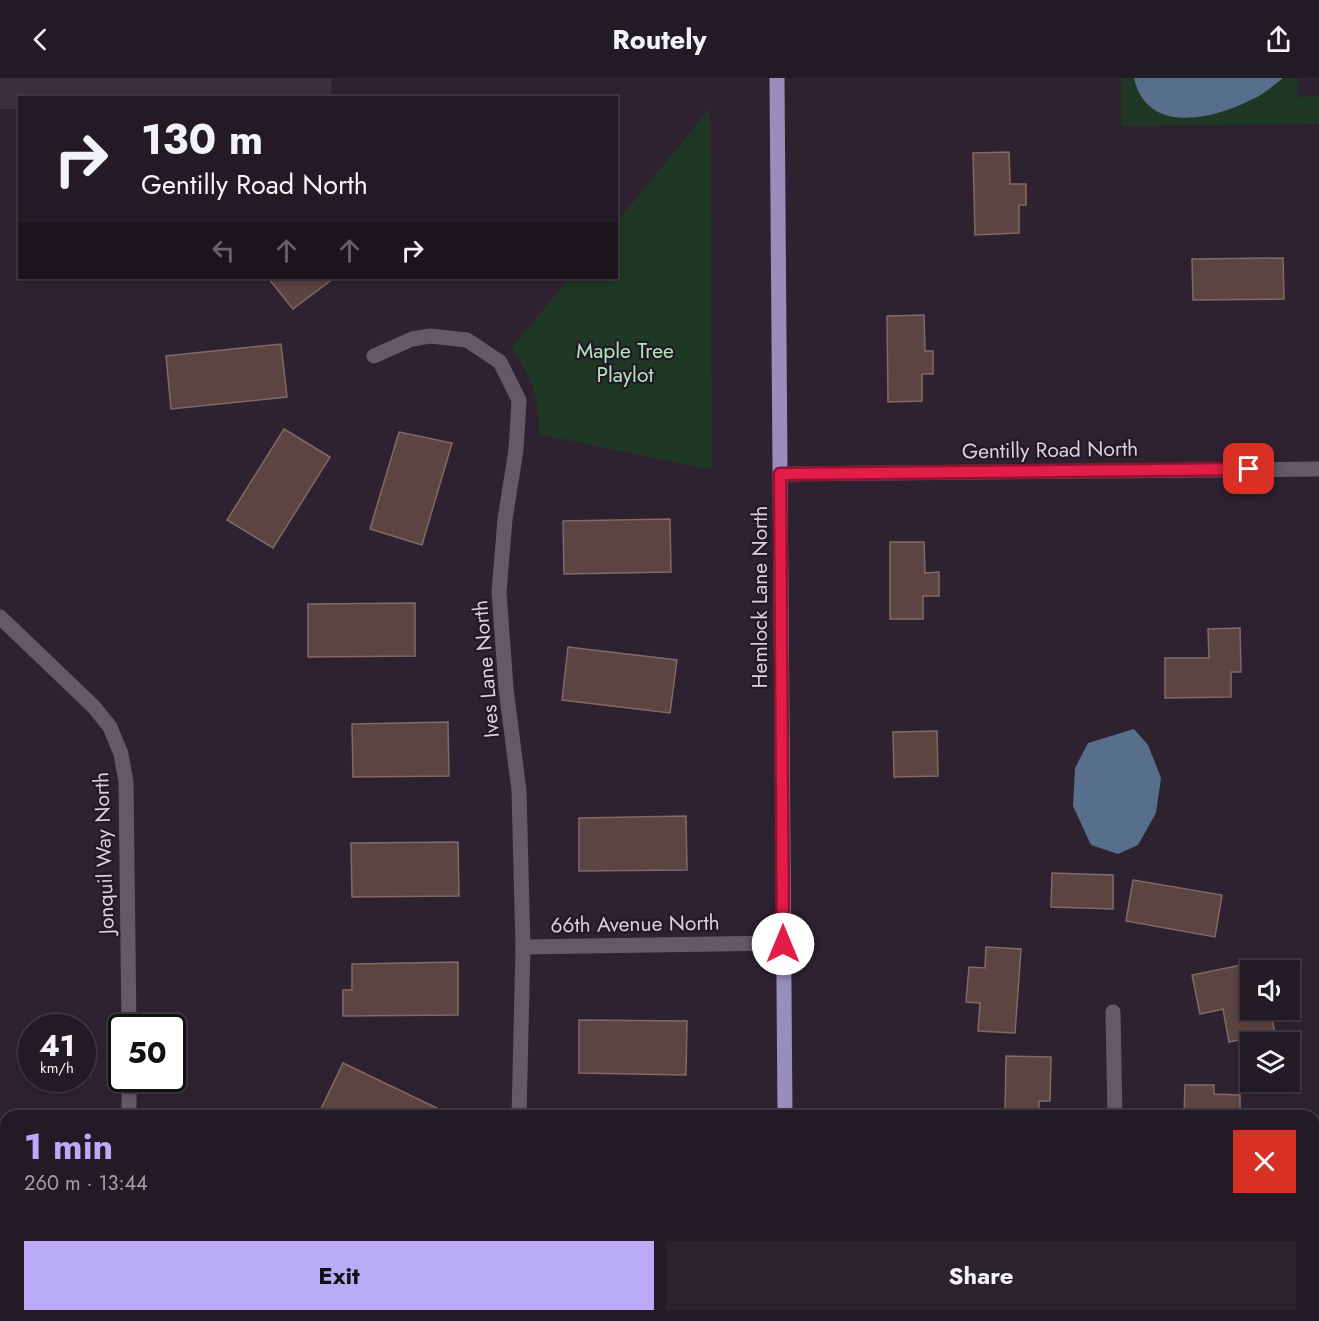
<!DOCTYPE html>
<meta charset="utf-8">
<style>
:root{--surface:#221a24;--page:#2a232c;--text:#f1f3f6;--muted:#a2a1a6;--line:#3f3841;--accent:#b9abf7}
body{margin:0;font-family:Jost,sans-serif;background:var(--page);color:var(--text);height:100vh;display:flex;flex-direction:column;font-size:22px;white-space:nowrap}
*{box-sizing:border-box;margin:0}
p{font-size:20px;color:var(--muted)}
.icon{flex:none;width:33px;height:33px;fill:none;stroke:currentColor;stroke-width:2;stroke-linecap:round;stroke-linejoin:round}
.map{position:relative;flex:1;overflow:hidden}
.side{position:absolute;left:0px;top:1032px;width:1320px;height:212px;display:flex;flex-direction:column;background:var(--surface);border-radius:18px 18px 0 0;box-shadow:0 3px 9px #0003,0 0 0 2px var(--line)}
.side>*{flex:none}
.guide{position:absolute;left:18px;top:18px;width:600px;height:183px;border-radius:0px;box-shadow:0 3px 9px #0003,0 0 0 2px var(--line);background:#221a24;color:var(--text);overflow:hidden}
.tools{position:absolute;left:1240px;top:882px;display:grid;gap:12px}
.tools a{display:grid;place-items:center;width:60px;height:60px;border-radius:0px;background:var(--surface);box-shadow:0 3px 9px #0003,0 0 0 2px var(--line);font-size:30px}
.speed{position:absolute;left:18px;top:936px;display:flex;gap:12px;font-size:30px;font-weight:700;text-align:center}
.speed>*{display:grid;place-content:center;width:78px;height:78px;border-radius:50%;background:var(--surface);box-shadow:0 3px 9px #0003,0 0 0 2px var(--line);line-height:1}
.speed small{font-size:15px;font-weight:400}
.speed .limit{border:3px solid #111;border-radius:9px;background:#fff;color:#111}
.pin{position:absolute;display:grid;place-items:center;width:51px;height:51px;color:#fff;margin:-26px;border-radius:12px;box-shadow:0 3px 9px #0006}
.me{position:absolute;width:66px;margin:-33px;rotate:0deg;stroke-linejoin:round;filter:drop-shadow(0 0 4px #0008)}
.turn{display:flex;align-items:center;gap:21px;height:126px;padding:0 24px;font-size:27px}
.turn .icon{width:78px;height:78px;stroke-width:2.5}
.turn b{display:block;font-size:42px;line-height:51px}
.lanes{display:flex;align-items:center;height:57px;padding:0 24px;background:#0003;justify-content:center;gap:30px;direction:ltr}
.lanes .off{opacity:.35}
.round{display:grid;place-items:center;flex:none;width:63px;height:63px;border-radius:0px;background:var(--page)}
.headline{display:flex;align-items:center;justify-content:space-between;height:102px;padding:0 24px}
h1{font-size:36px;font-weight:700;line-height:45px;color:var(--accent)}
.cta{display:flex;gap:12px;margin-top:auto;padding:12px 24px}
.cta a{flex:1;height:69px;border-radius:0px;background:var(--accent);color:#111;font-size:24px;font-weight:700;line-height:69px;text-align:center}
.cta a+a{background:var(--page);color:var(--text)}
header{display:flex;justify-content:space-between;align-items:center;height:78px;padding:0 24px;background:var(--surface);font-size:27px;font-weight:700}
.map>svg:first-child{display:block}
.education{fill:#3c303e}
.green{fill:#1f3725}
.water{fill:#576f8b}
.building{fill:#5b4442;stroke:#826966;stroke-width:1.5}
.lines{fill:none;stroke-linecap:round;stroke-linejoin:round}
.minor{stroke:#665869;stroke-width:15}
.major{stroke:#988dbb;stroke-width:15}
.route-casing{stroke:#92132f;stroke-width:15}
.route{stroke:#e11d48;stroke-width:10}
.labels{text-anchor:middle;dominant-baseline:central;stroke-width:4.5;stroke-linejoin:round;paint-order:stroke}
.park-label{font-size:21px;fill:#b0e7bb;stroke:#241827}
.street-label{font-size:21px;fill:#d9d1db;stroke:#241827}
</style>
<header><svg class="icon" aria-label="back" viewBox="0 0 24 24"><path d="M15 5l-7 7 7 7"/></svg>Routely<svg class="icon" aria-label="share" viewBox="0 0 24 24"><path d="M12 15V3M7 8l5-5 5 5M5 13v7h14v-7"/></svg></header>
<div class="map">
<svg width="1319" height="1243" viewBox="0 0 1319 1243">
<rect width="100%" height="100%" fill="#2e2230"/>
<path class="education" d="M0,0H332L331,19L20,20L19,31H0Z"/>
<g class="green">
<path d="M1121,0H1298L1297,19L1319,18V46L1121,48Z"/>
<path d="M710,30L712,392L538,356C541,323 531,295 511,270L570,200H616L617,144Z"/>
</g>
<g class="water">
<path d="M1134,0H1283C1274,7 1264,16 1253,21C1214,41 1147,58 1134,0Z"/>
<path d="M1134,651L1148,667L1161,700L1156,735L1138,767L1118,776L1091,767L1073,728L1075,690L1088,665Z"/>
</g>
<g class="building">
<path d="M1009,74L1010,106H1026V127H1019V155L975,157L973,75Z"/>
<path d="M1283,180L1284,221L1193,222L1192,181Z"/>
<path d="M268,200H334L293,231Z"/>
<path d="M924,237L925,273H933V296H922V323L888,324L887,238Z"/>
<path d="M281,266L287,319L171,331L166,278Z"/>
<path d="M284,351L330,379L273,470L227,442Z"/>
<path d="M399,354L452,365L422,467L370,451Z"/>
<path d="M670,441L671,494L564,496L563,443Z"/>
<path d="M890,464H924L925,495L939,494V518H923V541H890Z"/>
<path d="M415,525V578L308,579V526Z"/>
<path d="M1240,550L1241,594H1231V619L1165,620V580H1209L1208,551Z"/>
<path d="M568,569L677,582L670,635L562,622Z"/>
<path d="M448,644L449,698L353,699L352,646Z"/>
<path d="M937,653L938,698L894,699L893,654Z"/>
<path d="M686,738L687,792L579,793V740Z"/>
<path d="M458,764L459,818L352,819L351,765Z"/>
<path d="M1052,795L1113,797V831L1051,829Z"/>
<path d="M1133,802L1222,817L1215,859L1126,843Z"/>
<path d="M986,869L1021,871L1015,955L978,953L980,925L966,924L969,889L985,890Z"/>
<path d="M1271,881L1273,892H1251V932H1270L1275,955L1229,964L1223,931L1200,936L1192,897Z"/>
<path d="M458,884V937L343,938V912H352V886Z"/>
<path d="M579,942L687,943L686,997L579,995Z"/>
<path d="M1006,978L1051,979L1050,1023H1039V1038H1005Z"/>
<path d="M343,985L439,1031L435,1038H329L320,1033Z"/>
<path d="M1185,1007H1214V1016L1240,1017V1038H1184Z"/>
<rect x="438" y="1238" width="54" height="5"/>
<path d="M540,1238H637L645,1243H548Z"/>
</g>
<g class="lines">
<g class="minor">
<path d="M374,278L412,261L430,258L467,262L500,284L519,322L516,372L505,441L499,514L506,610L519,713L523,869L519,1038"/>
<path d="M781,396L1319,391"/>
<path d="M0,539L94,629L110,649L121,676L126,704L129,950"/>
<path d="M523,869L783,865"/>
<path d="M1113,934L1115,1038"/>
<path d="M129,1038V1000"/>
<path d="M0,1068L6,1074"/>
<path d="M1314,1205H1319"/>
<path d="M179,1238L185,1243"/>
</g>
<g class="major">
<path d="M777,0L785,1038"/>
<path d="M807,1238L809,1243"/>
<path d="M768,1243L770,1238"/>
</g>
</g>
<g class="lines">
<defs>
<path id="route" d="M783,866L780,396L1249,391"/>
</defs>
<use href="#route" class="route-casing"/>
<use href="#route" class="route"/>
</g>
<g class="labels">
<g class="park-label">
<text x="625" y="273">Maple Tree<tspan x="625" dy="24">Playlot</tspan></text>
</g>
<g class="street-label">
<text transform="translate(1050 372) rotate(-1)">Gentilly Road North</text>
<text transform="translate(760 519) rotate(-90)">Hemlock Lane North</text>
<text transform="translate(486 591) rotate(-95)">Ives Lane North</text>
<text transform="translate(104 775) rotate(-92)">Jonquil Way North</text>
<text transform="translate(635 846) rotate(-1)">66th Avenue North</text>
</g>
</g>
</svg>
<div class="tools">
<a><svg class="icon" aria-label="sound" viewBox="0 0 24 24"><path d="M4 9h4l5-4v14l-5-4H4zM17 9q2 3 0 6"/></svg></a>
<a><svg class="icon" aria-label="layers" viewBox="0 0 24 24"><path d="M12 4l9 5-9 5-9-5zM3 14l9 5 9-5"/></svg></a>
</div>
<div class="speed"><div>41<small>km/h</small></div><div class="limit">50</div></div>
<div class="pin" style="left:1249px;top:391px;background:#d93025"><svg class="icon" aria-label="arrive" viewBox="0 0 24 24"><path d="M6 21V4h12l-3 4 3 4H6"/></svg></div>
<svg class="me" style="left:783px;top:866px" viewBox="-20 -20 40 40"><circle r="19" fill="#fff"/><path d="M0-13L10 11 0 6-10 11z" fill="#e11d48"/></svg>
<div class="guide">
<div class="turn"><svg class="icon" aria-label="right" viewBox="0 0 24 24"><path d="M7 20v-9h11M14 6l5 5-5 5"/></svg><div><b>130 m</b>Gentilly Road North</div></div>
<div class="lanes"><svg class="icon off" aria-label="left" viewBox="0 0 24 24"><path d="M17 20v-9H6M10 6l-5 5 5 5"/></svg><svg class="icon off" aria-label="ahead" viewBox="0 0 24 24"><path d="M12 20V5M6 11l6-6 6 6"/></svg><svg class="icon off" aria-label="ahead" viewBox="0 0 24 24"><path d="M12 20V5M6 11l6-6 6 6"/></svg><svg class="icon" aria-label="right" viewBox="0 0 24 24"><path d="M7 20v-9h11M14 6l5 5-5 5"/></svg></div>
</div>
<section class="side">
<div class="headline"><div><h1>1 min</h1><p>260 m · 13:44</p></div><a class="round" style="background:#d93025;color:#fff"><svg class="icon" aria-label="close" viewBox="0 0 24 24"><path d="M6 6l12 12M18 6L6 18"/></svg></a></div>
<div class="cta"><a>Exit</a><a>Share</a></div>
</section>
</div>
